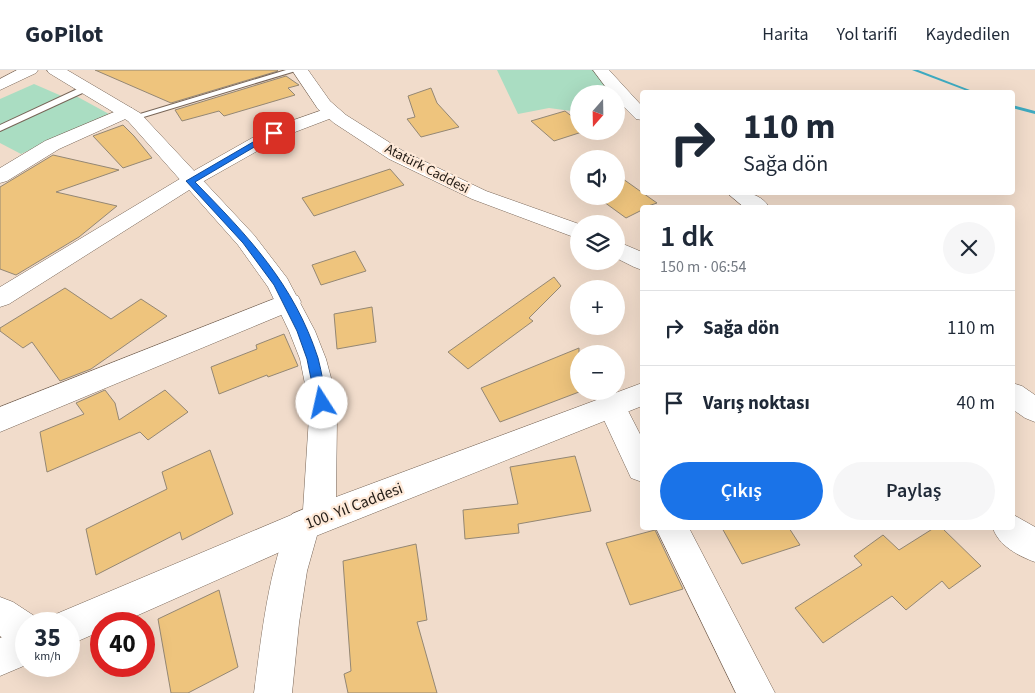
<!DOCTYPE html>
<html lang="tr">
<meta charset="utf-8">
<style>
:root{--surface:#fff;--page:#f6f6f7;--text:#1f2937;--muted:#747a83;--line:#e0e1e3;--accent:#1a73e8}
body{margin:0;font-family:"Source Sans 3",sans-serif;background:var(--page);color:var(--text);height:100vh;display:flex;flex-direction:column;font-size:19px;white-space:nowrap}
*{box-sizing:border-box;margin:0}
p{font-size:16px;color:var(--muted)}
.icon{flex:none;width:28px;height:28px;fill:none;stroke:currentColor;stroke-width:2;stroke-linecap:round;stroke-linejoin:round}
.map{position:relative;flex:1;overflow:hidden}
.sheet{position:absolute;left:640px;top:135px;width:375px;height:325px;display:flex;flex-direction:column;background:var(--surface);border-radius:5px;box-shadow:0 5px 20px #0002}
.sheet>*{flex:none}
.top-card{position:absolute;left:640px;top:20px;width:375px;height:105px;border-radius:5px;box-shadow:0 5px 20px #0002;background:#fff;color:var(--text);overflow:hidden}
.needle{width:32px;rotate:200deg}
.tools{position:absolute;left:570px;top:15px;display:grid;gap:10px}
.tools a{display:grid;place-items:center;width:55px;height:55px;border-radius:50%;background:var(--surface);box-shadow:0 5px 20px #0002;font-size:25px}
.speed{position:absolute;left:15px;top:542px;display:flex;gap:10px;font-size:25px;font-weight:700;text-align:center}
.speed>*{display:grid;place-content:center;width:65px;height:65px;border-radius:50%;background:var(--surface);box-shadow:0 5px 20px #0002;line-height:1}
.speed small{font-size:12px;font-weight:400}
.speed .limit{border:8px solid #d22;background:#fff;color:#111}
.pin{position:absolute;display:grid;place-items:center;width:42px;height:42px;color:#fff;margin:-21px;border-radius:10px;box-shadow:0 2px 8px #0006}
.me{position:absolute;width:55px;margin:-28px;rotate:350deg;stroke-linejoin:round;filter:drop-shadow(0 0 4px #0008)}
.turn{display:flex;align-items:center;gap:18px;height:105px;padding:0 20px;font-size:22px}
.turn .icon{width:65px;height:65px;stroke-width:2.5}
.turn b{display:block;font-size:35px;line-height:42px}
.round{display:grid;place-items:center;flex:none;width:52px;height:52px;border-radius:26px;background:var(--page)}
.head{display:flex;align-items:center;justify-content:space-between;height:85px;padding:0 20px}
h1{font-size:30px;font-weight:600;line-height:38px}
.cta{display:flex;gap:10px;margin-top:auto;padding:10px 20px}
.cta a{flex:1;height:58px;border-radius:30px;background:var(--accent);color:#fff;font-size:20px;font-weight:600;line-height:58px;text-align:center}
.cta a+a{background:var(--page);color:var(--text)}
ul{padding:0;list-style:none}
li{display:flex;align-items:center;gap:15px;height:75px;padding:0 20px;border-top:1px solid var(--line)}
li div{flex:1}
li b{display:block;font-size:19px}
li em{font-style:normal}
header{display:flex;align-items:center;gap:30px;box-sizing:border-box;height:70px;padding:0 25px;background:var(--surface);border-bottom:1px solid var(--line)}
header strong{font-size:24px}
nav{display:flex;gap:28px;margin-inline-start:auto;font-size:18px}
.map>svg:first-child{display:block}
.green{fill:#aaddc2}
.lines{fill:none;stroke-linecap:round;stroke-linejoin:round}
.stream{fill:#3eaac0;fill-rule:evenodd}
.building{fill:#eec47d;stroke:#948774}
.service-casing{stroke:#776557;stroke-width:2}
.minor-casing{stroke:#776557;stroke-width:1}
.tertiary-casing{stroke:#776557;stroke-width:1}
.service{fill:#fff;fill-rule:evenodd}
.minor{fill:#fff;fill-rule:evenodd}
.tertiary{fill:#fff;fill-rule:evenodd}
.route{fill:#1a73e8;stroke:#114b97}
.labels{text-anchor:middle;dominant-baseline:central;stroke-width:4.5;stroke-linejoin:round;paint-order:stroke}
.far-street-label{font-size:14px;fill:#221b15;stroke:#fee9d8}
.street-label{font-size:16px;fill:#221b15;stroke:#fee9d8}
</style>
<header>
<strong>GoPilot</strong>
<nav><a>Harita</a><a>Yol tarifi</a><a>Kaydedilen</a></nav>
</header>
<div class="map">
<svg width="1035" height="623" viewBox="0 0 1035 623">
<rect width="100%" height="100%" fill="#f1dccb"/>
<g class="green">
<path d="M497,0H595L613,24H579V42L549,38L518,44Z"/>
<path d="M34,14L64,27L0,55V29Z"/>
<path d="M76,26L109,44L21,84L0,73V61Z"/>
</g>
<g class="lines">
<g class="stream">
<path d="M912,0H918L975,22H970Z"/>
<path d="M1012,35L1035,41V44L1012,38Z"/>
</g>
</g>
<g class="building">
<path d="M95,0H277L278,1L171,33Z"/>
<path d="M286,6L299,15L288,18L295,25L224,46L219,41L182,51L175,40Z"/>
<path d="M431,18L437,33L459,57L421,67L407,49L415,47L408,26Z"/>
<path d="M565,41L579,52V61H585L554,71L531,51Z"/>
<path d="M123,55L134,66L152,88L123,98L93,66Z"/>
<path d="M53,85L119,100L56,122L117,136L79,167L16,205L0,199V117Z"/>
<path d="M390,99L404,115L314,146L302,128Z"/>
<path d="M616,104L657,133L642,138V140L626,148L604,132L616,126Z"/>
<path d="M355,181L366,201L321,215L312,195Z"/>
<path d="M554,207L561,216L529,248L533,251L468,299L448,282Z"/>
<path d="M65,218L111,249L141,229L167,246L91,299L60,311L32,272L23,278L0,261V258Z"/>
<path d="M372,237L376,272L337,279L334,244Z"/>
<path d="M284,264L298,296L268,307L267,305L219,324L211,297L257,279L256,275Z"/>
<path d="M579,278V322L500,352L481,318Z"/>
<path d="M105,320L115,333L119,350L165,320L188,342L148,370L140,362L47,402L40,362L84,344L76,333Z"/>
<path d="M210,380L233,444L182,470L180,462L96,505L86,459L167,419L162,402Z"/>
<path d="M575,386L591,441L518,454L519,463L465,469L463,440L518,434L510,397Z"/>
<path d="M722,458H789L800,475L742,494Z"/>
<path d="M934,458H942L981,496L949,519L942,511L906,540L892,526L823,573L795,538L862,495L854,486L883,465L899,480Z"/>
<path d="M655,460L683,519L630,535L606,473Z"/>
<path d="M416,474L427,550L417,552L437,623H348L344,604L351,601L343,491Z"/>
<path d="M219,520L238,597L188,623H171L158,549Z"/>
</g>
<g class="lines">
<defs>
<g id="service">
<path d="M286,0H299L137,49H131L130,47Z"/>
<path d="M86,15L89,16V20L0,61V55Z"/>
</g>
<g id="minor">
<path d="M17,0H38L36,3L0,20V9Z"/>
<path d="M593,0H609L642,36V50L636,49L616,29V24H611Z"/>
<path d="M126,37L132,38L135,42L132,46L59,79L7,111L0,113V98L45,71Z"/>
<path d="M331,37L337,38L340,42L337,46L282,67L197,115L9,234L0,237V217L183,107L268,59Z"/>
<path d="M726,122C743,122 759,121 770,138H745Z"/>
<path d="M289,223L298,226L301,232L298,238L0,362V337Z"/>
<path d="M1012,313L1022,316L1035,325V352L1025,348L1012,339Z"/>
<path d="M612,325L622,329L642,368V412L631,408L598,337L602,329Z"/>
<path d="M304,439L316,444L320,455L307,501L299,553L292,623H254C262,562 268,501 292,444Z"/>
<path d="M656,458H689L775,623H736Z"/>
<path d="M26,557V595L0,606V568Z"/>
</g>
<g id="tertiary">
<path d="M47,0H67L140,43L254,165L287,208L315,261L326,289L334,319L337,347L336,427L642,313V336L316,466L118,554H101V561L69,575V554H52L56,544L303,440L309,347L306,319L300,289L289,261L268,217L238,175L128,51L49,3Z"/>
<path d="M292,0H308L330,31L346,45L403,81L486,121L579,154V169L472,129L389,89L334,53L318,39Z"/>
<path d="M616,171L642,182V200L634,197L616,188Z"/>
<path d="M1012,444L1035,457V492C1018,486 998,475 993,458H1012Z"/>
<path d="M0,527L13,532L39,549L41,554H26V580L13,575L0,566Z"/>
</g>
</defs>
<use href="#service" class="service-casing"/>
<use href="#minor" class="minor-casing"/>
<use href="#tertiary" class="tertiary-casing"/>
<use href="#service" class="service"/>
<use href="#minor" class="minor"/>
<use href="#tertiary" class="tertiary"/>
</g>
<path class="route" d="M272,61L278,63L195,112C248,166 294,214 318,288C322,303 324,318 327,333L326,336H317L316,333L307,289L297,261L274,215L243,173L186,111Z"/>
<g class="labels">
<g class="far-street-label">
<text transform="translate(427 99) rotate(27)">Atatürk Caddesi</text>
</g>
<g class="street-label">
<text transform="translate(354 436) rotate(-21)">100. Yıl Caddesi</text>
</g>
</g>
</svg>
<div class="tools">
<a><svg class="needle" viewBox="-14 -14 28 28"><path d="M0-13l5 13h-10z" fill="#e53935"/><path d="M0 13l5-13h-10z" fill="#747a83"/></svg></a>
<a><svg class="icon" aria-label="sound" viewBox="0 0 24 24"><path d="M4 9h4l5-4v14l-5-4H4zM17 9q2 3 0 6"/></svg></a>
<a><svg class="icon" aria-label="layers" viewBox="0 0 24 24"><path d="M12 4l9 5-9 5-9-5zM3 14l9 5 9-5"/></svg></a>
<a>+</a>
<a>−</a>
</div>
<div class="speed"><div>35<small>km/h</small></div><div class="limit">40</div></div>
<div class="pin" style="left:274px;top:63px;background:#d93025"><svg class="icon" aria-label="arrive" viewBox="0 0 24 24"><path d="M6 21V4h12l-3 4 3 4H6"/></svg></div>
<svg class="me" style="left:322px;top:333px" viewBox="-20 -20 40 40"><circle r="19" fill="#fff"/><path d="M0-13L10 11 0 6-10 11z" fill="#1a73e8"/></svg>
<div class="top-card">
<div class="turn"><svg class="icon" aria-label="right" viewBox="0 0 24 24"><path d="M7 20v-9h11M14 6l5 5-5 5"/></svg><div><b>110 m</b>Sağa dön</div></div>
</div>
<section class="sheet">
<div class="head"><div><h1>1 dk</h1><p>150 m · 06:54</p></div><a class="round"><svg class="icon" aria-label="close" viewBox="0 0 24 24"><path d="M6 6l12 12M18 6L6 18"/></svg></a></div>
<ul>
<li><svg class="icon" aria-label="right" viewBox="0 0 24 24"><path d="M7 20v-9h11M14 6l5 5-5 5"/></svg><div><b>Sağa dön</b></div><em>110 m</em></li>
<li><svg class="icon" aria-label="arrive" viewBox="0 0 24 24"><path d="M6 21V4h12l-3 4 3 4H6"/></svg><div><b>Varış noktası</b></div><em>40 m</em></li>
</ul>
<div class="cta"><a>Çıkış</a><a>Paylaş</a></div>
</section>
</div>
